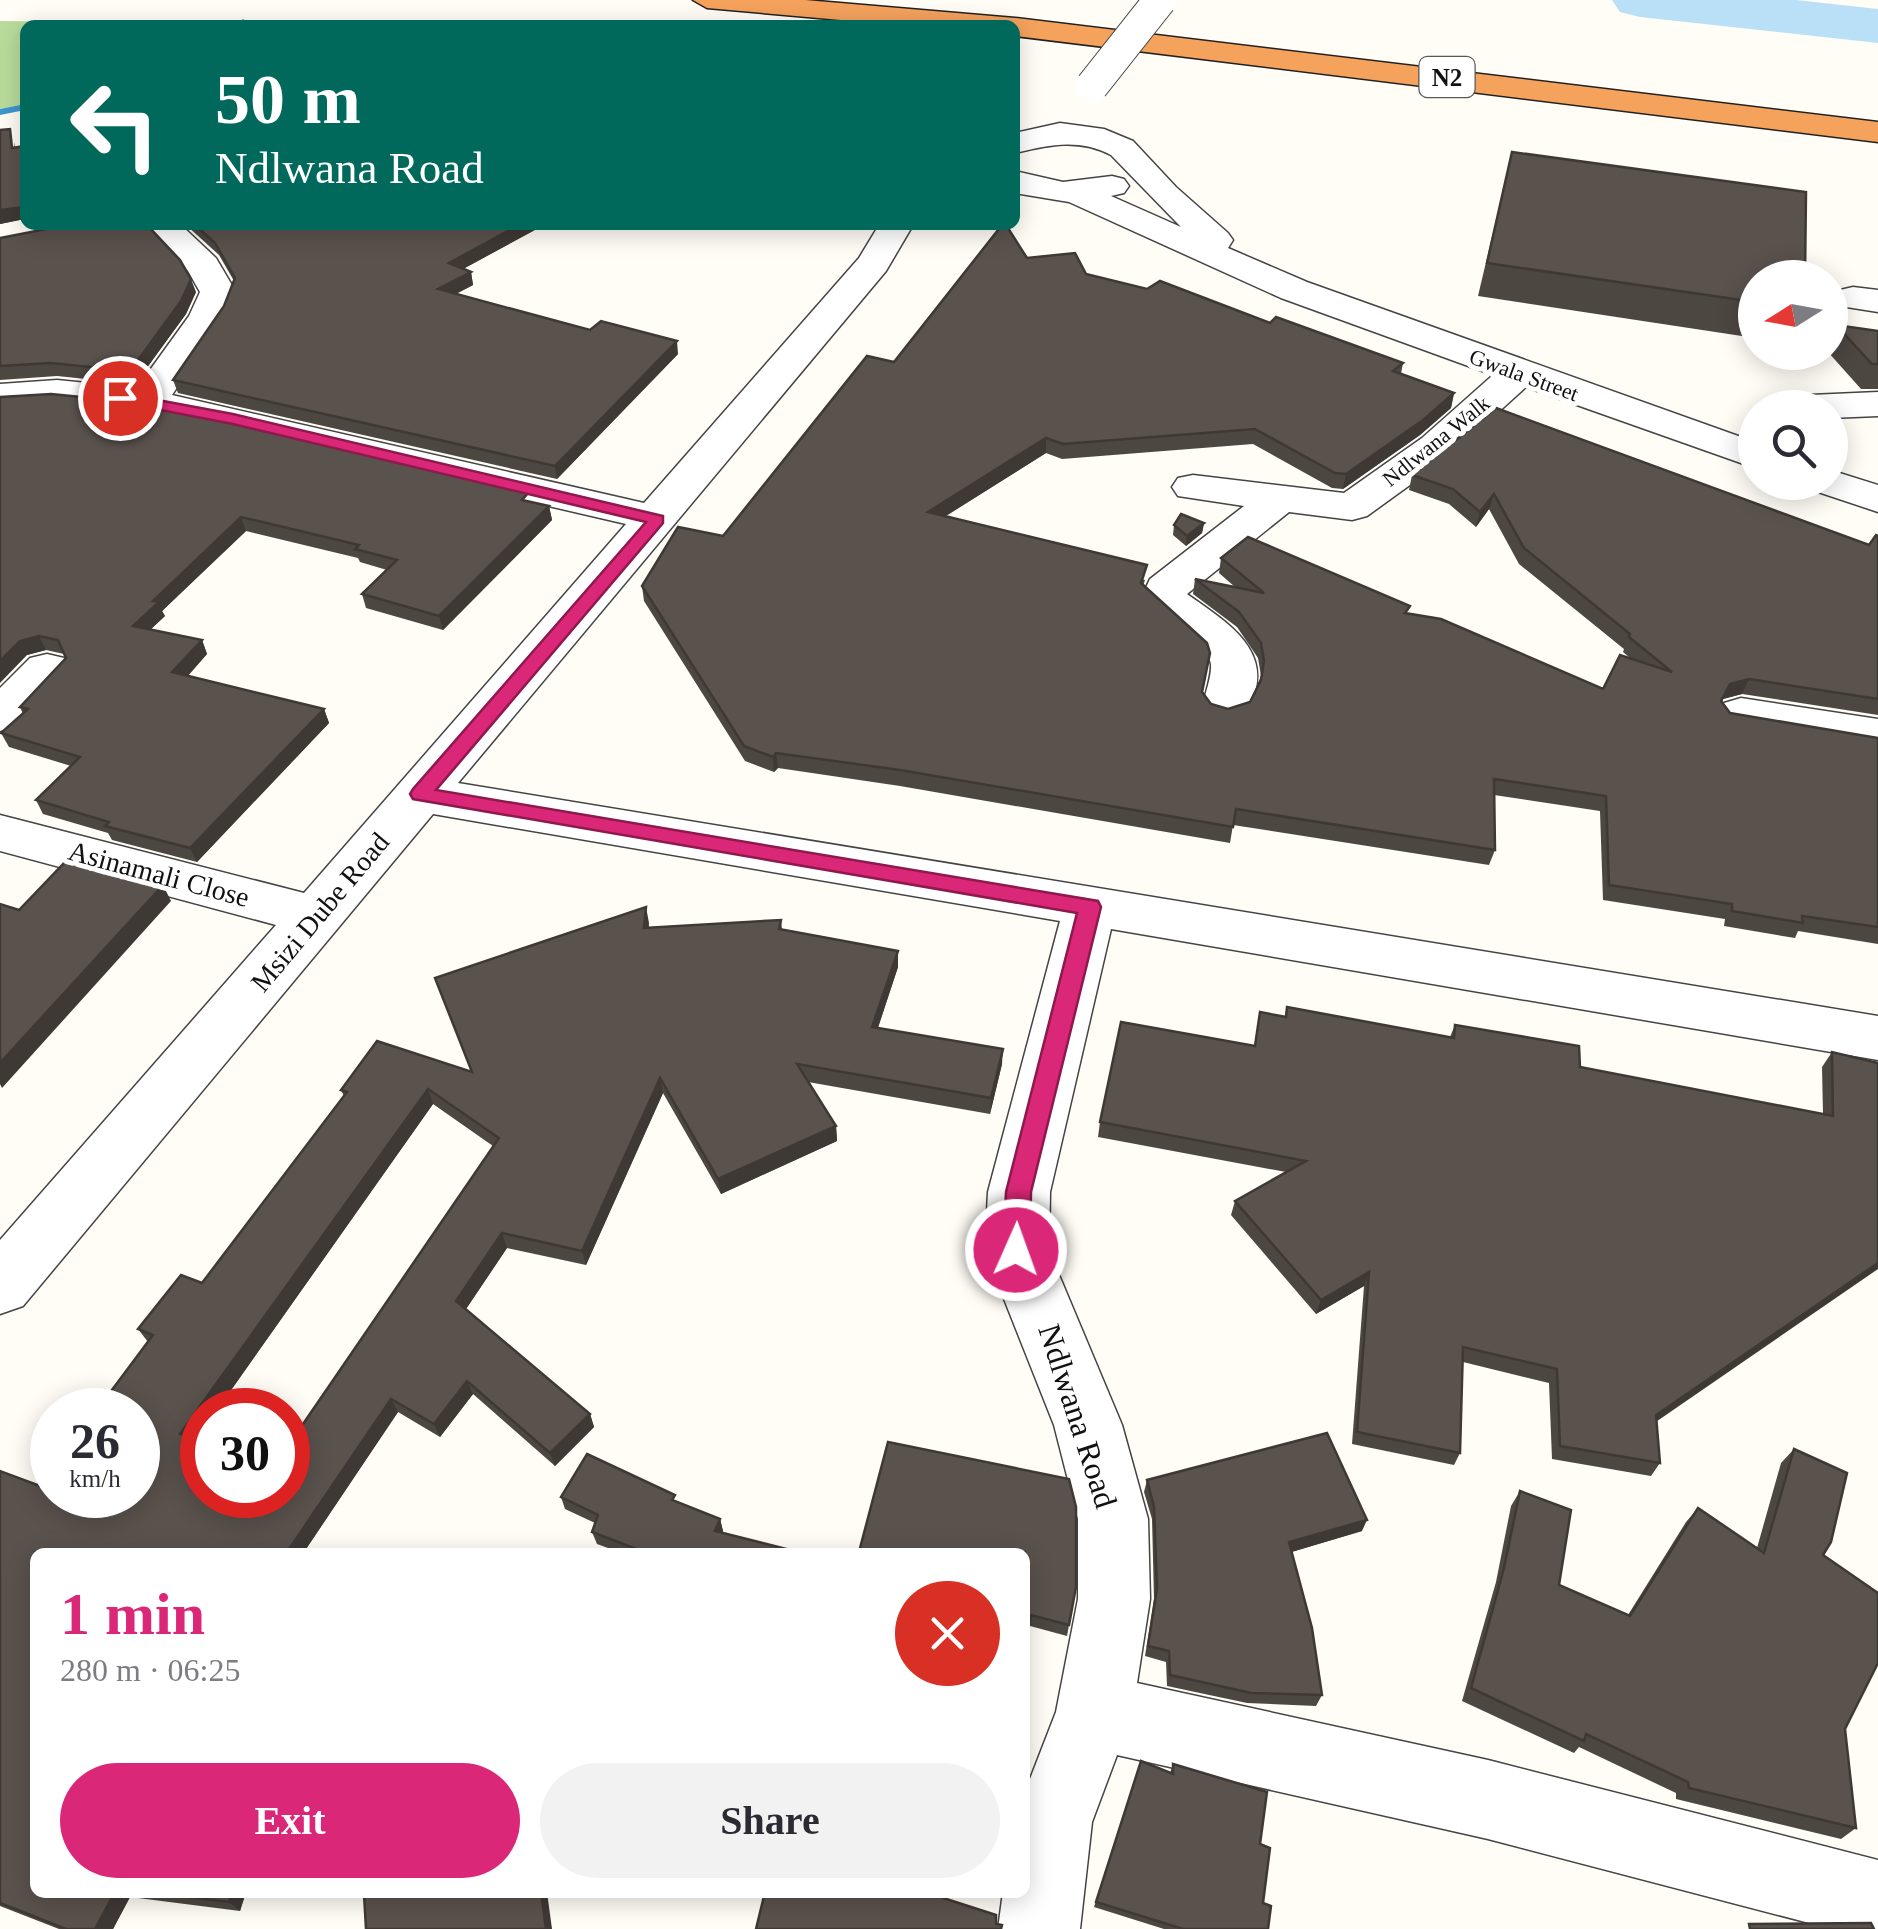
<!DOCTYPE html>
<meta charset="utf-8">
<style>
:root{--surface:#fff;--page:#f2f2f3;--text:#2b2b33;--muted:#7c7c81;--accent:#db2777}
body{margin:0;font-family:Georgia,serif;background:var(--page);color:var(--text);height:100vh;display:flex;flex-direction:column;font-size:38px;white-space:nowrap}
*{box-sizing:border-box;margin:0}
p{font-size:32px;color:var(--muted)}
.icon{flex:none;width:55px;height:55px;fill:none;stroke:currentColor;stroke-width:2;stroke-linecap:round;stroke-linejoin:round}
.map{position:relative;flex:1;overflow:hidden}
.drawer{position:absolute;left:30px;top:1548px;width:1000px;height:350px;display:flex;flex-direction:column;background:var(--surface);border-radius:15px;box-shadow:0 5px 25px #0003}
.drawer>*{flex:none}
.guide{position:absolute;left:20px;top:20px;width:1000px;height:210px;border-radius:15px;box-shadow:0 5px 25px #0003;background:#00695c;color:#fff;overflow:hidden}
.needle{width:65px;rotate:259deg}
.controls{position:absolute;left:1738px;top:260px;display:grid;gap:20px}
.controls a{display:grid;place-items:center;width:110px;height:110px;border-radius:50%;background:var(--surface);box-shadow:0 5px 25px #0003;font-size:50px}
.speed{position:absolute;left:30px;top:1388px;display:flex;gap:20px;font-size:50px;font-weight:700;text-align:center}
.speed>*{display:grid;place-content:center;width:130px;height:130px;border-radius:50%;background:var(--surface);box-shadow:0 5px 25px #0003;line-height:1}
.speed small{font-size:25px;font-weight:400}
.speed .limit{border:15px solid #d22;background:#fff;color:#111}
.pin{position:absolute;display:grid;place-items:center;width:85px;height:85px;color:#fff;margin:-42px;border:5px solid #fff;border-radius:50%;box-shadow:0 2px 10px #0007}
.me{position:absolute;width:110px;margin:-55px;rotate:2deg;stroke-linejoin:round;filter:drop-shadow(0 0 8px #0008)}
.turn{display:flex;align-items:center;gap:35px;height:210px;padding:0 30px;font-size:45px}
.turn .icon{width:130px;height:130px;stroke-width:2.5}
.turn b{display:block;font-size:70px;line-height:85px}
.round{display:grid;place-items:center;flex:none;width:105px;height:105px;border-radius:52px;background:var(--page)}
.summary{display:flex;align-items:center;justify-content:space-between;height:170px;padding:0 30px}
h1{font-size:60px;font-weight:700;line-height:75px;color:var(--accent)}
.primary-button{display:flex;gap:20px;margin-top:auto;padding:20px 30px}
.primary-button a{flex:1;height:115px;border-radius:60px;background:var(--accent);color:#fff;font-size:40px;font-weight:700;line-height:115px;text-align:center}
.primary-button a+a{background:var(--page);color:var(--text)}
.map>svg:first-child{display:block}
.forest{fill:#b9dc9c}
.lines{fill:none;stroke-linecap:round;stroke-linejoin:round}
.stream{fill:#3f96cf;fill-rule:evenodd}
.river{fill:#b9e0f7;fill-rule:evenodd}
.minor-casing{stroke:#444;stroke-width:3}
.highway-casing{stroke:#222;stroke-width:3}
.minor{fill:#fff;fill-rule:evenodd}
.highway{fill:#f5a25d;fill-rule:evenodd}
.minor-bridge-casing{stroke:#444;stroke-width:34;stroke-linecap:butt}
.minor-bridge{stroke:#fff;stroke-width:32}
.wall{fill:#4d4742;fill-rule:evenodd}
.shaded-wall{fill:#3f3936}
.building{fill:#5a524d;stroke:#3f3936;stroke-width:2.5;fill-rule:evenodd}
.route{fill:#db2777;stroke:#8e194d;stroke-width:2.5}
.labels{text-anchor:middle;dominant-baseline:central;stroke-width:10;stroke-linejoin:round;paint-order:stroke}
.far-street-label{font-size:22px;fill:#111;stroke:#fff}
.shield{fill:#fff;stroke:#585858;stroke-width:2.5}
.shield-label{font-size:25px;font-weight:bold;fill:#111}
.street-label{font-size:28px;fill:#111;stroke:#fff}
.near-street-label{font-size:32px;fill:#111;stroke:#fff}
</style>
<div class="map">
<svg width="1878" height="1929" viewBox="0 0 1878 1929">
<rect width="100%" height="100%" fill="#fffdf5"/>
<path class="forest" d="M0,21L371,25H25V104L0,109Z"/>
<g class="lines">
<g class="stream">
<path d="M243,19L248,22L246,25H236Z"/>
<path d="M25,104V110L0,115V109Z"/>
</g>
<path class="river" d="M1612,0H1796L1878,9V43L1640,17L1620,12Z"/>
<defs>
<g id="minor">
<path d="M1060,123L1104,129L1133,141L1176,187L1228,233L1233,240L1228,248L1307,282L1755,442V468L1526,387L1450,456L1367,516L1352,520L1289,512L1187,594C1231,625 1282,655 1244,716L1227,721L1210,716L1203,705C1205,693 1212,676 1211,664C1209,644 1156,617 1142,596L1150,579L1244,506L1178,496L1172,487L1178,478L1193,475L1344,493L1422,438L1493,375L1281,298L1069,202L1015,193V171L1063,182L1112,176L1124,179L1129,186L1124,193L1111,196L1181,227L1111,155C1078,138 1049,145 1015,153V133Z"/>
<path d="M144,225H181L216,258L236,292L225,317L172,395L644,503L859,258L879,225H913L886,271L458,783L1878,1016V1060L1111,929L1050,1192L1049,1251L1122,1425L1148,1519L1150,1599L1137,1683L1488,1760L1878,1860V1929H1832L1488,1839L1117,1755L1092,1822L1080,1929H998L1003,1892H1025V1792L1056,1712L1078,1599V1519L1054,1425L985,1251L988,1192L1060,921L433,814L23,1306L0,1314V1240L276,925L0,851V815L304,893L626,524L148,413L57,404L0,408V384L57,380L137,388L189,316L200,292L188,271Z"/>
<path d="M1853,287L1878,290V312L1840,306L1835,298L1840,290Z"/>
<path d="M1878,392V416L1830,418V408H1769L1774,400L1788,396Z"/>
<path d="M1830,470L1878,485V512L1815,491L1810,482H1830Z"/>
<path d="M47,654L64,658L70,669L17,726L0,731V688L30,658Z"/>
<path d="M1741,698L1878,719V751L1724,725L1717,714L1724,703Z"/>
</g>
<path id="highway" d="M693,0H805L1015,18L1878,122V142L1015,36V25H897L707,8Z"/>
</defs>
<use href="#minor" class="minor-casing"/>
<use href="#highway" class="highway-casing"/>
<use href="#minor" class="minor"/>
<use href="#highway" class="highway"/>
<defs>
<path id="minor-bridge" d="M1092,86L1160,0"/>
</defs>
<use href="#minor-bridge" class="minor-bridge-casing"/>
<use href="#minor-bridge" class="minor-bridge"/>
</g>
<g class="wall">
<path d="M15,142V148L25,146V219L0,224Z"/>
<path d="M1512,152L1755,278V338L1478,296Z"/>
<path d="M186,225H544L463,269L471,272L473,285L455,294L678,354L557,479L178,393L173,380L224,306L234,281L219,255Z"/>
<path d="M0,238L196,292L186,314L135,384L57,376L0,380Z"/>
<path d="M1027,258L1270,323L1403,363L1401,374L1454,393L1451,408L1420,435L1343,489L1332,488L1253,444L1062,459L1046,453L946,516L1145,580L1143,586L1203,692L1211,704L1228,709L1250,702L1261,676L1258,658L1237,627L1193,594L1195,579L1235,587L1219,573L1221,558L1408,613L1603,689L1630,658L1623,652L1624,649L1519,564L1489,509L1476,527L1449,504L1409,490L1412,475L1869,545L1878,536V715L1742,694L1723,699L1722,702L1730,713L1878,738V944L1798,931L1795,938L1724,926L1725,919L1603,900L1600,811L1494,795L1495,850L1489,865L1233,825L1230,843L900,786L778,768L774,772L745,761L644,601L642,586L723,536L894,362Z"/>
<path d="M1836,325L1878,331V389H1861L1828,352H1830V338Z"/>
<path d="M0,397L531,502L549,506L552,520L443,630L366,608L362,594L387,570L360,562L358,558L246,531L162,611L165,616L150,630L202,640L207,654L188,676L324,709L329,723L197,862L112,840L108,833L43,814L36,800L71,766L9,747L1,733L23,714L20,707L66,658L64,654L46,650L27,655Z"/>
<path d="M1204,523L1202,533L1186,546L1173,535L1174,525Z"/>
<path d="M646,907L648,928L781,920L782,929L898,951V967L878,1028L1002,1064L990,1114L808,1082L836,1126L837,1141L721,1194L663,1093L586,1265L507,1248L466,1309L590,1414L594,1427L555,1466L473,1394L440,1437L398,1412L304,1552H35V1892H246L240,1911L130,1897L113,1929H59L0,1906V1471L40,1486L148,1342L138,1329L202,1283L344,1096L341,1090L471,1071L435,978ZM433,1104L493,1146L288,1495L196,1440L202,1430V1410H217Z"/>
<path d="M1287,1007L1450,1037L1455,1025L1580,1067L1823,1114L1822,1067L1832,1052L1878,1063L1656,1421L1660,1463L1651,1476L1552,1459L1549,1383L1463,1362L1460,1453L1454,1465L1352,1444L1364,1286L1316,1314L1231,1215L1235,1201L1286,1172L1098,1137L1100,1122L1254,1046L1285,1016Z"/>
<path d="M1794,1449L1823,1555L1856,1828L1841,1839L1676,1799V1793L1579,1747L1574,1753L1462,1701L1496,1582L1511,1506L1520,1491L1559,1585L1628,1615L1686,1522L1698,1508L1757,1548L1781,1463Z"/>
<path d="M1147,1480L1362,1531L1292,1552L1322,1695L1316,1706L1247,1703L1167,1686L1166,1662L1145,1656L1154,1599L1152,1519L1144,1492Z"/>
<path d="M561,1497L677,1502L720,1519L723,1531L722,1533L798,1552H619L597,1544L592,1532L595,1523L565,1509Z"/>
<path d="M1025,1552L1076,1587L1067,1636L1030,1626Z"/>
<path d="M1141,1761L1170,1773L1173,1764L1260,1844L1263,1903L1268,1929H1164L1094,1907Z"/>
</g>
<g class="shaded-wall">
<path d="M19,207L24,219L0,224V210Z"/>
<path d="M519,225H544L452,275L449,263Z"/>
<path d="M471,272L473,285L441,302L438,289Z"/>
<path d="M191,279L196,292L186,314L135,384L130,371Z"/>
<path d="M677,341L678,354L557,479L555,466Z"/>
<path d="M1454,393L1451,408L1420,435L1343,489L1346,474Z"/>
<path d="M1046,438V453L928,527V512Z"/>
<path d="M1494,494L1489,509L1476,527L1480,512Z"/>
<path d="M549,506L552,520L443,630L439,616Z"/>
<path d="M241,517L246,531L162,611L165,616L139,640L133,626L153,601Z"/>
<path d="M1204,523L1202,533L1186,546L1187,536Z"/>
<path d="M39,636L46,650L27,655L0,683V661L20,641Z"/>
<path d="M202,640L207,654L178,686L172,672Z"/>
<path d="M1749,679L1742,694L1723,699L1714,716L1730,684Z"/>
<path d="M324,709L329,723L197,862L190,848Z"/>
<path d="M776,753L778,768L774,772L773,757Z"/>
<path d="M163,885L171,901L2,1088L0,1084V1063Z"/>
<path d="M646,907L649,923L648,944L644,928Z"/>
<path d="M898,951V967L873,1042L872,1027Z"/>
<path d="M1003,1049L1002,1064L990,1114L991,1098Z"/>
<path d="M660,1078L663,1093L586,1265L582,1251Z"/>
<path d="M428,1089L433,1104L217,1410H202V1430L190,1447L180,1434Z"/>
<path d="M836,1126L837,1141L721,1194L718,1179Z"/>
<path d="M502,1233L507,1248L462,1315L456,1301Z"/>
<path d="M1878,1263V1269L1647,1428L1656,1415Z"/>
<path d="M1369,1272L1364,1286L1316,1314L1321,1300Z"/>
<path d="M467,1381L473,1394L440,1437L434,1424Z"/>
<path d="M391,1399L398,1412L304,1552H287Z"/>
<path d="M590,1414L594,1427L555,1466L550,1453Z"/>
<path d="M720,1519L723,1531L718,1543L715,1531Z"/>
<path d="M1367,1520L1362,1531L1284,1554L1289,1542Z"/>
<path d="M115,1892H123L130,1897L113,1929H95Z"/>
<path d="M232,1892H246L240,1911L229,1902Z"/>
<path d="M541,1892H547L552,1929H546Z"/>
</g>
<g class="building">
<path d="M10,129L12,148L25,146V207L0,210V130Z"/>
<path d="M1512,152L1806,192L1805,278H1755V302L1487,263Z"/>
<path d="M67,225H147L180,260L191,279L181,301L130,371L51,363L0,366V238Z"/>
<path d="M195,225H519L449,263L471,272L438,289L590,330L601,321L677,341L555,466L173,380L224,306L235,278L215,243Z"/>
<path d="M1002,225H1006L1027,258L1075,253L1086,274L1147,289L1160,281L1270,323L1276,317L1403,363L1393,371L1454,393L1423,420L1346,474L1335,473L1255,429L1063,444L1046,438L928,512L1147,565L1141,583L1207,643L1210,653L1202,692L1211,704L1228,709L1250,702L1261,680L1264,661L1261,643L1239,612L1195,579L1264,593L1221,558L1248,537L1410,606L1405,613L1441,619L1603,689L1620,655L1672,672L1629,637L1630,634L1524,548L1494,494L1480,512L1453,489L1412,475L1496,408L1869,545L1876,535L1878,536V699L1749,679L1730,684L1721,701L1730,713L1878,738V927L1802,916L1803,923L1732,911V904L1609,885L1606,796L1494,779L1495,850L1236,809L1233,827L900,770L776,753L773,757L744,746L642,586L678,527L723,536L867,356L894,362Z"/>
<path d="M1836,325L1878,331V364H1872Z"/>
<path d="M51,394L142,403L529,492L522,500L549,506L439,616L362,594L397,560L355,549L359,545L241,517L153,601L159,602L133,626L202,640L172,672L324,709L190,848L105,826L109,822L36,800L80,757L1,733L28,709L20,707L66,658L58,640L39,636L20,641L0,661V397Z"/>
<path d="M1181,514L1204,523L1187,536L1174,525Z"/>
<path d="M68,859L163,885L0,1063V904L19,910Z"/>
<path d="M646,907L644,928L781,920L779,929L898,951L872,1027L1003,1049L991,1098L797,1064L836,1126L718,1179L660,1078L582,1251L502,1233L456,1301L590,1414L550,1453L467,1381L434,1424L391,1399L287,1552H35V1892H115L95,1929H66L0,1903V1471L40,1486L52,1470V1495H138V1410H97L153,1335L138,1329L181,1275L202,1283L347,1092L341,1090L377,1041L472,1072L435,978ZM428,1089L499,1138L288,1446V1495H202V1442L180,1434Z"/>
<path d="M1287,1007L1454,1038L1455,1025L1579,1046L1580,1067L1833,1116L1832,1052L1878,1063V1263L1656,1415L1660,1463L1560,1446L1557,1369L1463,1347L1460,1453L1357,1432L1369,1272L1321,1300L1235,1201L1306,1161L1100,1122L1121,1022L1255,1046L1260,1012L1286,1017Z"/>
<path d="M1327,1433L1367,1520L1289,1542L1312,1628L1322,1695L1251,1693L1170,1675L1169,1651L1148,1646L1157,1588L1154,1507L1147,1480Z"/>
<path d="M888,1442L1069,1479L1076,1507V1587L1069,1625L1031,1615L1025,1648V1552H859Z"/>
<path d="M1794,1449L1847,1473L1831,1542L1823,1555L1878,1593V1663L1845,1729L1856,1828L1689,1788L1688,1782L1586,1734L1584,1741L1471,1688L1504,1568L1520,1491L1571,1510L1559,1585L1630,1616L1698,1508L1764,1553Z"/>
<path d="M587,1454L675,1495L672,1500L720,1519L715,1531L798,1552H644L592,1532L598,1515L561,1497Z"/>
<path d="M1141,1761L1173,1774V1764L1267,1792L1260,1844L1270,1848L1263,1903L1271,1906L1268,1929H1183L1096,1902Z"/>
<path d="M150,1892H232L229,1902Z"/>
<path d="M369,1892H541L546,1929H366L364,1894Z"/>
<path d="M765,1892H941L940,1897L996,1915V1924L1002,1925L1001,1929H756Z"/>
<path d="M1871,1923L1874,1929H1750L1749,1924Z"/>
</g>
<path class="route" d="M120,393L233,414L663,516V523L436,790L1098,901L1101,907L1031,1192L1030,1250L1026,1258L1016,1262L1007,1258L1003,1250L1006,1192L1077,913L413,799L410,794L413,789L646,522L233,424L114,401L111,398Z"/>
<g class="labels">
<g class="far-street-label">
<text transform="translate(1524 375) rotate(20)">Gwala Street</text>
<text transform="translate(1436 441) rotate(-39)">Ndlwana Walk</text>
</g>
<rect class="shield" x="1419.5" y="57" width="55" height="40" rx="8"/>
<g class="shield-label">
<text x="1447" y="77">N2</text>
</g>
<g class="street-label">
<text transform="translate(159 874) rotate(15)">Asinamali Close</text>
<text transform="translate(320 912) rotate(-50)">Msizi Dube Road</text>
</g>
<g class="near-street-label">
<text transform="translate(1078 1416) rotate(72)">Ndlwana Road</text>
</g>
</g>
</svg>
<div class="controls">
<a><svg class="needle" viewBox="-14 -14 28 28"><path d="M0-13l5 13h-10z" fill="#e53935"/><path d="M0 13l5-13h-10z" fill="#7c7c81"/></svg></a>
<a><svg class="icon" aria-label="search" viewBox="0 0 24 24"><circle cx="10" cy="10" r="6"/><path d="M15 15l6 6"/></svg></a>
</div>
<div class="speed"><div>26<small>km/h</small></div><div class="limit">30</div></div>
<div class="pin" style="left:120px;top:398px;background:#d93025"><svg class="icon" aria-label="arrive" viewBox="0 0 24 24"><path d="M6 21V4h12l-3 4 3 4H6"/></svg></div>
<svg class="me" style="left:1016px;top:1250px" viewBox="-20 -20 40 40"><circle r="17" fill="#db2777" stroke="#fff" stroke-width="3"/><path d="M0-11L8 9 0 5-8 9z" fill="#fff"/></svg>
<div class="guide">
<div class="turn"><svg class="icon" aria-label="left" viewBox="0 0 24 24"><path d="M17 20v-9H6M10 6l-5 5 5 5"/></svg><div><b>50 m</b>Ndlwana Road</div></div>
</div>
<section class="drawer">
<div class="summary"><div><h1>1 min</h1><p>280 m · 06:25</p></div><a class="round" style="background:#d93025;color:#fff"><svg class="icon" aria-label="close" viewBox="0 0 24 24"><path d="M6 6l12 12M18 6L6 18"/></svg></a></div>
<div class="primary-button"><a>Exit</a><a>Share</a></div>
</section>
</div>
